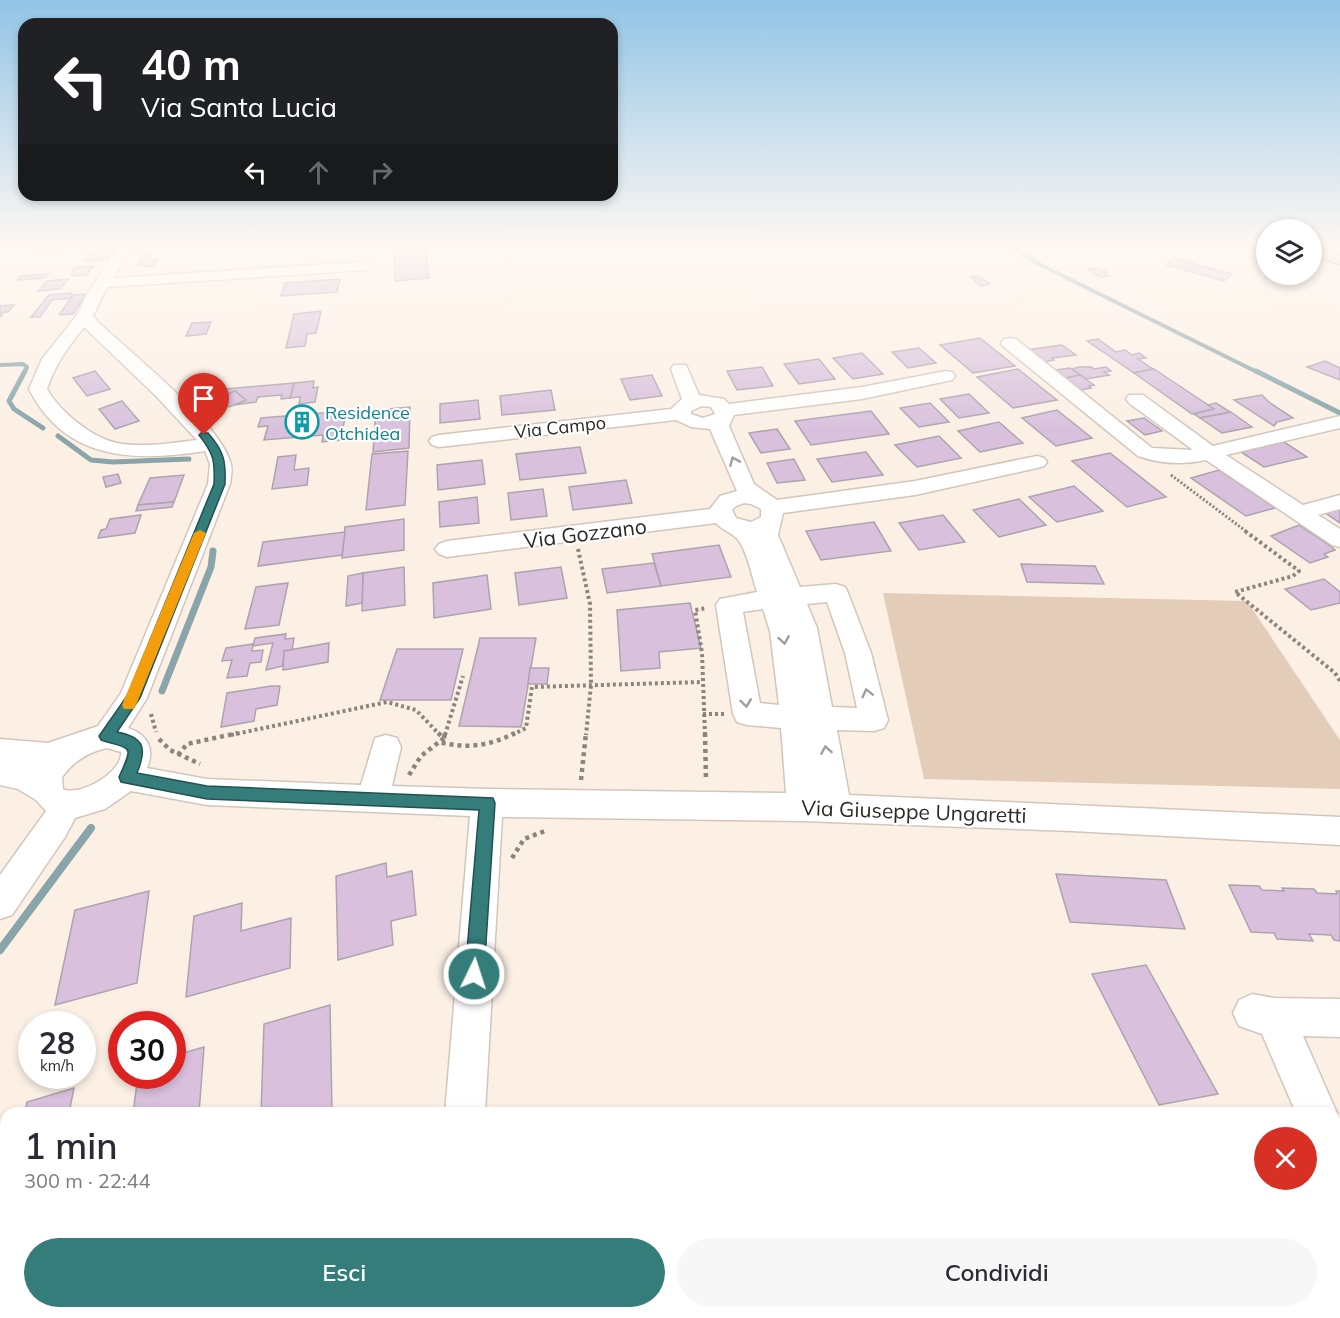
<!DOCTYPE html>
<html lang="it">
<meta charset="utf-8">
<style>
:root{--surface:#fff;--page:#f7f7f7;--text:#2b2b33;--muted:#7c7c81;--accent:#347d7b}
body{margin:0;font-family:Mulish,sans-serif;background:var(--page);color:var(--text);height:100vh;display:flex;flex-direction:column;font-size:22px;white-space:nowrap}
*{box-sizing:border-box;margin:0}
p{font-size:20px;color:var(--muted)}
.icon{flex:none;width:33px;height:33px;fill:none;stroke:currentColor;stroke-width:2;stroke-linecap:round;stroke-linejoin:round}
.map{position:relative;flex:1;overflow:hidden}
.drawer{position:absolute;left:0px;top:1107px;width:1341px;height:212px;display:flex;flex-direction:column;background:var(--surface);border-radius:18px 18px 0 0;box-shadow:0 3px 9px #0003}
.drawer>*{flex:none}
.banner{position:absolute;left:18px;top:18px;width:600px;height:183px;border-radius:18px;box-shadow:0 3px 9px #0003;background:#202124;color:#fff;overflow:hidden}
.fabs{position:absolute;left:1256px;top:219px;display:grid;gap:12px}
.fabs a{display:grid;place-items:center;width:66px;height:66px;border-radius:50%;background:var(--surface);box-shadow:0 3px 9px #0003;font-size:30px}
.speed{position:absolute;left:18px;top:1011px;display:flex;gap:12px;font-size:30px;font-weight:700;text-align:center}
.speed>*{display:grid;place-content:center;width:78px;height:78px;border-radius:50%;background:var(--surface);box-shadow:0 3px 9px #0003;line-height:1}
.speed small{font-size:15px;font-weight:400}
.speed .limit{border:9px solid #d22;background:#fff;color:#111}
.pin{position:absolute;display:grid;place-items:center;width:51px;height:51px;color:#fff;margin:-62px -26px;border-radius:50% 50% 50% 0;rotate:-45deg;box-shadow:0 0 6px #0007}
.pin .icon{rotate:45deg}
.me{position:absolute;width:66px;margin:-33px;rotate:4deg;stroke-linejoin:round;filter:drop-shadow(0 0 4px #0008)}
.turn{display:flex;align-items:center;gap:21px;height:126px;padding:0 24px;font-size:27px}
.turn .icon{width:78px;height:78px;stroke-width:2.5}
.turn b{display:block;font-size:42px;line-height:51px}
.lanes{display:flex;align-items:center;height:57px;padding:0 24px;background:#0003;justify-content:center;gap:30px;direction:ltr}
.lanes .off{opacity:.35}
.round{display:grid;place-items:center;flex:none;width:63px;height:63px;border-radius:32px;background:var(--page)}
.headline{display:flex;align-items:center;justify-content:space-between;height:102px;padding:0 24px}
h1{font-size:36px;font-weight:600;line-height:45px}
.button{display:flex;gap:12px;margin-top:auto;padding:12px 24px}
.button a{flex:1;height:69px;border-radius:36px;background:var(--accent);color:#fff;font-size:24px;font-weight:600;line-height:69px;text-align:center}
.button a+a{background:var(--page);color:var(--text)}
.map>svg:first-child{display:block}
.green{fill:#e4cdb8}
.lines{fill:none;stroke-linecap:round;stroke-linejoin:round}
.stream-far3{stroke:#89a5a9;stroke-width:4}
.stream-far2{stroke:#89a5a9;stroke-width:5}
.stream-far1{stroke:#89a5a9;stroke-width:7}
.stream{stroke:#89a5a9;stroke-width:8}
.building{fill:#d9c1dd;stroke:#aca3ae;stroke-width:1.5}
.minor-casing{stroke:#d2c6bc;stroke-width:3}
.highway-casing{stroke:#af898b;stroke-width:3}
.path-far2{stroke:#8c847d;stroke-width:3;stroke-dasharray:2 2;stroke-linecap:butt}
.path-far1{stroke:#8c847d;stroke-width:4;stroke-dasharray:3 3;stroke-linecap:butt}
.path{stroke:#8c847d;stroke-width:4.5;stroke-dasharray:4 4;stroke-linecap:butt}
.minor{fill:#fff;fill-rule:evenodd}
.highway{fill:#f5bdc3;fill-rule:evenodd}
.oneway{stroke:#a09e9c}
.route{fill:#347d7b;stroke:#225150;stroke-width:1.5}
.slow{fill:#f59e0b}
.labels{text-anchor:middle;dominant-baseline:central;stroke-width:4.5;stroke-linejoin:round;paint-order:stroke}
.far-culture-label{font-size:18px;fill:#0d838f;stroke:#fff;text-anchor:start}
.far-street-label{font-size:18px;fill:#2d2824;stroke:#fff}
.street-label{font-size:21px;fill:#2d2824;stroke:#fff}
</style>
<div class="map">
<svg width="1340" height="1318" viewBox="0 0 1340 1318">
<rect width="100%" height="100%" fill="#fcf0e5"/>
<path class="green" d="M883,593L1247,601L1340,740V789L924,779Z"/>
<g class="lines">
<g class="stream-far3">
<path d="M1010,246L1041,265L1259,373"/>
<path d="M0,365L23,364L27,367L24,373"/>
</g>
<g class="stream-far2">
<path d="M25,371L9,401L14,409L43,428"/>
<path d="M1256,371L1340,413"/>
<path d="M58,436L91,460L113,462L189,459"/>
</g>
<path class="stream-far1" d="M162,691L211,567L213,551"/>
<path class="stream" d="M0,950L91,828"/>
</g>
<g class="building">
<path d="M37,246H64L62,249L33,252Z"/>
<path d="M115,248L106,260L84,261L93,250Z"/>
<path d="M426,249L429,278L395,281L394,251Z"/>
<path d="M151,255L149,260L157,259L153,267L137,265L141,256Z"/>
<path d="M1174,258L1232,274L1224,281L1166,265Z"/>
<path d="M93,266L87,275L71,276L75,267Z"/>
<path d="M1096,268L1108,273H1105L1108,276L1100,277L1088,269Z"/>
<path d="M48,274L44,278L17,280L21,276Z"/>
<path d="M979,276L990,284L981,286L971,277Z"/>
<path d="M68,279L60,289L38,291L47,281Z"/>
<path d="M340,279L337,292L281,296L285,283Z"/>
<path d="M71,293V298L52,300L40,317H31L49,295Z"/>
<path d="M86,294L73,314L59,315L73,295Z"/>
<path d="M14,305L8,312H4L0,317V306Z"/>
<path d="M321,311L316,333L307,334L305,346L286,348L294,314Z"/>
<path d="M211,322L206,334L186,336L192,323Z"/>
<path d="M980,338L1015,366L973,373L940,345Z"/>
<path d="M1098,339L1116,352L1125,350L1132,355L1139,353L1146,358L1138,359L1153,369L1134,373L1087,341Z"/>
<path d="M1062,345L1076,355L1052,358L1054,360L1044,362L1027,350Z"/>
<path d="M919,348L936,363L908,368L892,352Z"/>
<path d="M862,353L883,374L853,379L833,358Z"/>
<path d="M819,359L835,379L799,384L784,364Z"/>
<path d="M1325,361L1340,368V380L1307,367Z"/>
<path d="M762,367L773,386L737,390L727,371Z"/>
<path d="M1079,367H1091L1094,369L1106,367L1111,371L1104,372L1109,375L1086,379L1072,369Z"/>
<path d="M1070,368L1080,375L1066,378L1056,370Z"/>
<path d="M1018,369L1057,400L1013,408L977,377Z"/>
<path d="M1154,369L1214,409L1192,414L1134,373Z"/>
<path d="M95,371L110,389L87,396L73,378Z"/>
<path d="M652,375L662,396L630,400L621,379Z"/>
<path d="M1080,375L1094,385L1089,386L1091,388L1081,390L1066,378Z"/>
<path d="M314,381L313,388L318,387L315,402L299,404L300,397L290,398L294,383Z"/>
<path d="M294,383L290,398L281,399L282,395L258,397L256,402L234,405L246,400L235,391L223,396L226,389Z"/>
<path d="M551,390L555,410L502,415L500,396Z"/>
<path d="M235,391L246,400L229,407L219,398Z"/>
<path d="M969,394L989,413L959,418L940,399Z"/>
<path d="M1262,395L1270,403L1293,418L1277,422L1274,426L1234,400Z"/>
<path d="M478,400L480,419L440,423V404Z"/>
<path d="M122,401L139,421L115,429L99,409Z"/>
<path d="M930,403L949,422L919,427L900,408Z"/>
<path d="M1216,403L1230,412L1200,418L1194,414L1214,409L1208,405Z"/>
<path d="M410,407L409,448L373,452L376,410Z"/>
<path d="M1057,410L1092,438L1056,446L1022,418Z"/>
<path d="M346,411L341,440L322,442L323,435L264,440L268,426L258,427L261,418Z"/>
<path d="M871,411L889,434L811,445L795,421Z"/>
<path d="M1231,412L1252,427L1222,433L1200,418Z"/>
<path d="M1144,418L1162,431L1145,435L1127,421Z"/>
<path d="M999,422L1023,443L980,452L958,431Z"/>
<path d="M777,429L790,449L761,453L749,433Z"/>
<path d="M939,436L961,458L917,467L895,445Z"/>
<path d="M1284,442L1307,457L1264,467L1241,452Z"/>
<path d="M580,447L586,473L520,480L516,454Z"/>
<path d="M408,451L405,505L366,510L372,454Z"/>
<path d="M866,452L883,475L832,482L817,459Z"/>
<path d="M1110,453L1166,497L1127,507L1072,461Z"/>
<path d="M296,455L294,470L309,468L307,485L272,489L278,457Z"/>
<path d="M794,459L805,480L777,483L767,463Z"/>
<path d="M482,460L485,484L438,490L437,465Z"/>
<path d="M1219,470L1275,508L1246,516L1191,478Z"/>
<path d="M118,474L121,483L106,487L103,477Z"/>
<path d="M184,475L174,502L138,505L150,478Z"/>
<path d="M626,480L632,503L573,510L569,487Z"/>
<path d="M1074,486L1103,511L1057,522L1029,497Z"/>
<path d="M543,489L547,516L511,520L508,493Z"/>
<path d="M477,497L479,523L440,527L439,502Z"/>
<path d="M1019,499L1046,525L999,537L973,510Z"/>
<path d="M174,502L172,507L136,511L138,505Z"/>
<path d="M1340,508V523L1324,512Z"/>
<path d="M141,515L135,533L98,538L101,530L106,529L110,519Z"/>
<path d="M943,515L965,542L919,550L899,523Z"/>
<path d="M404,519V550L342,558L345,527Z"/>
<path d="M874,522L891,551L821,560L806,531Z"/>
<path d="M1299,525L1329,545L1335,550L1324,554L1328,557L1310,563L1271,536Z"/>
<path d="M345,532L342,555L258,566L263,542Z"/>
<path d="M719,545L731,577L661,586L652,554Z"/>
<path d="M654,563L661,586L607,593L602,569Z"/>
<path d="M1021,564L1095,566L1104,584L1027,582Z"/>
<path d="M404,567L405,605L362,611L363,573Z"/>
<path d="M561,567L567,598L519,605L515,573Z"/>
<path d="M363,573L362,603L346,606L348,576Z"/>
<path d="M487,575L491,609L434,618L433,583Z"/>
<path d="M1324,579L1340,592V603L1311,610L1285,589Z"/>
<path d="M288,583L279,625L245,629L256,587Z"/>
<path d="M690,603L701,648L659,652L660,668L621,671L617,610Z"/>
<path d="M286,634L285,639L294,638L292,650L284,651L283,666L266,670L273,643L253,646L255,638Z"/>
<path d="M480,638H536L521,727L459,726Z"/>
<path d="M329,643L328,662L283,670L284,651Z"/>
<path d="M253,644L252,651L263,650L261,662L250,663L247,676L227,678L232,660L222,661L226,648Z"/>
<path d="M397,649H463L451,700H380Z"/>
<path d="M530,668H549L547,684H528Z"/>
<path d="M271,686H280L277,705L256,709L254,721L221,727L227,693Z"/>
<path d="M386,863L387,877L412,871L416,915L391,921L393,945L338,960L336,876Z"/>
<path d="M1056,874L1166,880L1185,929L1070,922Z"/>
<path d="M1229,885L1259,886L1262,890L1284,891L1282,888L1314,889L1317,893L1337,894L1336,891H1340V941L1334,940L1331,935L1309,934L1313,941L1277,939L1274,933L1251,932Z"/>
<path d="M149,891L137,983L55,1005L75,910Z"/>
<path d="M242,903L241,931L291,918L290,968L186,997L194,916Z"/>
<path d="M1146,965L1218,1094L1159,1105L1092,974Z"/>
<path d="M330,1005L332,1113H261L264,1024Z"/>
<path d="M204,1047L199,1113H133L138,1076H172V1056Z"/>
<path d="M74,1088L69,1113H25L27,1102Z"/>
<path d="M1335,1261L1340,1269V1318H1288L1284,1312H1335Z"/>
</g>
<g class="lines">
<defs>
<g id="minor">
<path d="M118,246H132L113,278L365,262L372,266L365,270L107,287L93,316L98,322C131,353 218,422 230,461C233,468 231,477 230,484L147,698L128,728C148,735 155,749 147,768L207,779L361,785L375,738L386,735L397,738L401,747L392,786L487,789L786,793L781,728L747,725L737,722L733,714L716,605L720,599L757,592C752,577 748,554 739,541C732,532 723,531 716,523L447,557L439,554L435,549L439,544L447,541L710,509L720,496L737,491L710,429L691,427L676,420L439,447L432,445L429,441L432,437L439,435L671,409L682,399L671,369L674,365H686L699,395L724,399L729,404L862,387L946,371L952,372L955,376L952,380L862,399L734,415L729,426L754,484L777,500L915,481L1037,456L1044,458L1047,462L1044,466L1037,468L915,495L783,513L778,535L800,587L836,584L845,587L848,593L871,653L888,720L884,728L874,731L837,730L849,795L1340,817V845L1072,831L803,821L502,817L485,1113H445L470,816L207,805L131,791L105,809L75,818L65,837L12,915L0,919V875L46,811L36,800L18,789L0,785V739L48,743L98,726L121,693L208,484L210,464L205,451C135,462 65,461 29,389L42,359L77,315L86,296ZM84,327L156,396L197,440C172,443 142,448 117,443C92,438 59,411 47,389C55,365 68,347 84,327ZM702,406L711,407L715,414L703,418L691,414V411ZM744,503L751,504L761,509V517L751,522L736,518L732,510L736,506ZM827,602L845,653L857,708L832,707L817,628L807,604ZM763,609L770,631L779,705L760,703L743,612ZM107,748L121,752C123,772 80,797 63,789L62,777C74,761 88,752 107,748Z"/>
<path d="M1010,338L1016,339L1152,448L1193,450L1129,403L1126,399L1129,395H1143L1213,446L1340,416V428L1226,455L1303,505L1340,495V509L1318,515L1340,529V547L1332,545L1206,460C1183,465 1160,464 1138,456L1004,347L1001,343L1004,339Z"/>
<path d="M1252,994L1274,998L1340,999V1037L1303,1036L1337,1113L1335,1119V1113H1296L1262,1034L1239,1026L1233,1013L1239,1000Z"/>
<path d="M1335,1134L1340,1136V1187L1335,1185Z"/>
<path d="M129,1312H188L186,1318H126Z"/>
<rect x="431" y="1312" width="48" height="6"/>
</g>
<g id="highway">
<path d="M1251,246H1266V253L1253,250Z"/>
<path d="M1311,246L1340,253V264L1311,256Z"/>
</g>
</defs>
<use href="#minor" class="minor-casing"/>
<use href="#highway" class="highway-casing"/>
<path class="path-far2" d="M1171,475L1247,532"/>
<g class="path-far1">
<path d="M1245,531L1299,571L1293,576L1235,592L1335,673L1340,681"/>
<path d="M578,549L590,604L591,685L586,735"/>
<path d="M151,714L156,732"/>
<path d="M703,714H724"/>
<path d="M231,735L387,702L416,710L440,735"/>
<path d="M445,735L463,676"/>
<path d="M512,735L526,728L532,687L702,682"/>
<path d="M705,735L702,653L695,610L707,608"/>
</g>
<g class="path">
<path d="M438,733L444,738L440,742"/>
<path d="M705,733L706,781"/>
<path d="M444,738L445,733"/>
<path d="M159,739L170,750L200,764"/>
<path d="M178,755L187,744L238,733"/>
<path d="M409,775L421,756L439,742C467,749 489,746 515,733"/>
<path d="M581,780L586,733"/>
<path d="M512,858L524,839L545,831"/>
</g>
<use href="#minor" class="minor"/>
<use href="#highway" class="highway"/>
</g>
<defs><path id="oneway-chevron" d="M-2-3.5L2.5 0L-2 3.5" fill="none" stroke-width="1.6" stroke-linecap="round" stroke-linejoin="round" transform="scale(1.5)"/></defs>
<g class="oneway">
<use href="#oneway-chevron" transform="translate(734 461) rotate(-114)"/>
<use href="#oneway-chevron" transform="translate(784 640) rotate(80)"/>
<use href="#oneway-chevron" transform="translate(867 693) rotate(-104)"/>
<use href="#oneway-chevron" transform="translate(746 703) rotate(82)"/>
<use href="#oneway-chevron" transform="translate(826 750) rotate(-99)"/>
</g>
<linearGradient id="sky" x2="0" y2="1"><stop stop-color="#92c4e6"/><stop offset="0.57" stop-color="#fef8f3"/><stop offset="1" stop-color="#fef8f3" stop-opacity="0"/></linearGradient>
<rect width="1340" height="431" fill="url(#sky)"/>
<path class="route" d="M201,433H208C224,451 226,461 225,484L140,698L117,732C145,737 147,749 137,773L207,786L493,798L495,803L484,974L481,981L474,983L468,981L465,974L479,810L207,799L121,782L119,777C134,744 132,750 101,740L99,736L127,696L214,484C215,461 214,454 199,435Z"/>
<path class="slow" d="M200,530L206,533L136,705L134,709H124L122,705L194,533Z"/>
<defs>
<symbol id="building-ring" viewBox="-11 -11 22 22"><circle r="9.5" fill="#fff" stroke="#0f9aa8" stroke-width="1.5"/><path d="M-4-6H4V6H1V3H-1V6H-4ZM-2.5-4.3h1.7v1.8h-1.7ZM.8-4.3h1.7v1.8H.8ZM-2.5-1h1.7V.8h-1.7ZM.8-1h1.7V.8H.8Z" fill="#0f9aa8"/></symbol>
</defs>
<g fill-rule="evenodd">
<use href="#building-ring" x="283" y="403" width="38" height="38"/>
</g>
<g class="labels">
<g class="far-culture-label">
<text x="325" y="412">Residence<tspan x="325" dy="21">Otchidea</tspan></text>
</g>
<g class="far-street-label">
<text transform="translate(560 427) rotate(-6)">Via Campo</text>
</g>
<g class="street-label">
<text transform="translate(585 533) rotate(-7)">Via Gozzano</text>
<text transform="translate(914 811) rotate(2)">Via Giuseppe Ungaretti</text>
</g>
</g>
</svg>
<div class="fabs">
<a><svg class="icon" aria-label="layers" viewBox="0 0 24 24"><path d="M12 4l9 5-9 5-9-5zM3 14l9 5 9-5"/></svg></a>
</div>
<div class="speed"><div>28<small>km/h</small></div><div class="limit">30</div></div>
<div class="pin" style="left:204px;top:435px;background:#d93025"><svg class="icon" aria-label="arrive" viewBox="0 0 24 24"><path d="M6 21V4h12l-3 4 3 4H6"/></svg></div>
<svg class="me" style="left:474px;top:974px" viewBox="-20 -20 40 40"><circle r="17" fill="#347d7b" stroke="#fff" stroke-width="3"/><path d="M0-11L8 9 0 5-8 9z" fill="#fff"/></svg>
<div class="banner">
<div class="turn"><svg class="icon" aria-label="left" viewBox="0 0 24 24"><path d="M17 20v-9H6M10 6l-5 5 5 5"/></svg><div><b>40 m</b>Via Santa Lucia</div></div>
<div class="lanes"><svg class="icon" aria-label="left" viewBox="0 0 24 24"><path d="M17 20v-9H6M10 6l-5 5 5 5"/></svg><svg class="icon off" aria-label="ahead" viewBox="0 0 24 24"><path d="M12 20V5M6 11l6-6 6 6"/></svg><svg class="icon off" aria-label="right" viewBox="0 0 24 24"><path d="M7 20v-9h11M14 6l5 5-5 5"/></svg></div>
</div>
<section class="drawer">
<div class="headline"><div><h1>1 min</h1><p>300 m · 22:44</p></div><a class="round" style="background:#d93025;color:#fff"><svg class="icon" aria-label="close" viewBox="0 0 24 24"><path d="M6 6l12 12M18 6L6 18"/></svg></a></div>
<div class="button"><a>Esci</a><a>Condividi</a></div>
</section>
</div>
